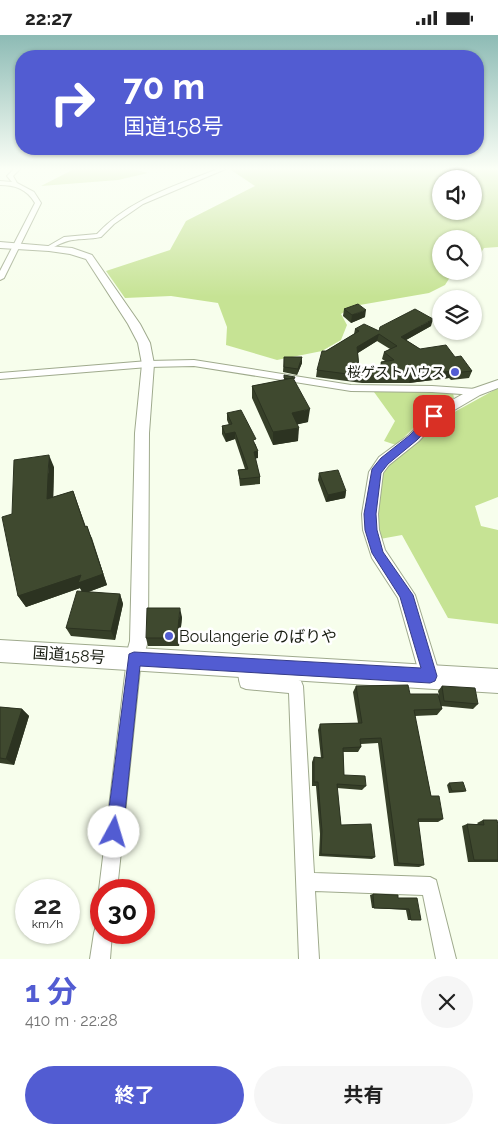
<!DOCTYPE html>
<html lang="ja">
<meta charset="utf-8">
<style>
:root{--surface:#fff;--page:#f6f6f6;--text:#222;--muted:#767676;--accent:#525cd2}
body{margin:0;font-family:Raleway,"Noto Sans JP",sans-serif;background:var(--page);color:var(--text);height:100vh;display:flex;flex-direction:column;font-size:19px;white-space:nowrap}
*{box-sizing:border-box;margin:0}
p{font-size:16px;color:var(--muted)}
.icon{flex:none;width:28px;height:28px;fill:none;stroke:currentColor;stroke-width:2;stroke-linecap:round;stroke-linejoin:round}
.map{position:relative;height:924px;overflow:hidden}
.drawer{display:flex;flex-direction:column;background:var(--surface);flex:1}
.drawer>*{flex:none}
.hud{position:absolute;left:15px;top:15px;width:469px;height:105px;border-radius:20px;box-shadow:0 1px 4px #0004;background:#525cd2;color:#fff;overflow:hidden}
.buttons{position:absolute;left:432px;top:135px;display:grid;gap:10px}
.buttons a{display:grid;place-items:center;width:50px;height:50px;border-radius:50%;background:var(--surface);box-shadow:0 1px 4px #0004;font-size:25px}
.speed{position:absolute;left:15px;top:844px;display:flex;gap:10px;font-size:25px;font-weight:700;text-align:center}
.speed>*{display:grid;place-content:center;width:65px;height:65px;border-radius:50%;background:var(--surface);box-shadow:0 1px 4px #0004;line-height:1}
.speed small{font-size:12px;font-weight:400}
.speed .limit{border:8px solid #d22;background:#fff;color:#111}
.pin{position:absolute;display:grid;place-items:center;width:42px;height:42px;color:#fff;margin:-21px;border-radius:10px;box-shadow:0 2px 8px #0006}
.me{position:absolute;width:55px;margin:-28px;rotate:6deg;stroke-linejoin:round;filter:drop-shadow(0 0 4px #0008)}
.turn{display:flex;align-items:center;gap:18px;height:105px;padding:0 25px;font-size:22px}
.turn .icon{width:65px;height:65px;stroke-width:2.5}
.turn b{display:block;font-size:35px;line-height:42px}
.round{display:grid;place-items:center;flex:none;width:52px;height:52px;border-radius:26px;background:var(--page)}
.head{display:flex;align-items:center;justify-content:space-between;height:85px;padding:0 25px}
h1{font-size:30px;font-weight:700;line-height:38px;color:var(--accent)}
.button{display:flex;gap:10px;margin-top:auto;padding:10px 25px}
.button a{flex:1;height:58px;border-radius:30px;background:var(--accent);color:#fff;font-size:20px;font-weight:700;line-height:58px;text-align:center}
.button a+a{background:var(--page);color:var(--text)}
.status{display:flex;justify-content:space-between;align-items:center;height:35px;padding:0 25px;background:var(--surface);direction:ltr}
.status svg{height:14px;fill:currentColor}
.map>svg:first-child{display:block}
.green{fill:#c6e394;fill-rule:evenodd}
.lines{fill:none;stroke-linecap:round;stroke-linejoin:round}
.minor-casing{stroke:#9faa8d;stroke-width:2}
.tertiary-casing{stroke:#9faa8d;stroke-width:2}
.trunk-casing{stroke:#9faa8d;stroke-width:2}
.minor{fill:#fff;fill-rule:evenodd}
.tertiary{fill:#fff;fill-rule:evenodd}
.trunk{fill:#fff;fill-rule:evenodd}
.wall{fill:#363f28;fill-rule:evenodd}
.shaded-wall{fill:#2c3321}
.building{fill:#3f492f;stroke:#2c3321;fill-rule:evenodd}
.route{fill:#525cd2;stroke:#353c88}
.poi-dot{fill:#525cd2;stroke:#fff;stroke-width:2}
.labels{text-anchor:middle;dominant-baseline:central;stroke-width:5;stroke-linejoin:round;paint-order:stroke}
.poi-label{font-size:14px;fill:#1a1e13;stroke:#fff;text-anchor:end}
.near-poi-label{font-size:16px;fill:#1a1e13;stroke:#fff;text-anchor:start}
.near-street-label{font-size:16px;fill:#1a1e13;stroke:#fff}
</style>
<div class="status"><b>22:27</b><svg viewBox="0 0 49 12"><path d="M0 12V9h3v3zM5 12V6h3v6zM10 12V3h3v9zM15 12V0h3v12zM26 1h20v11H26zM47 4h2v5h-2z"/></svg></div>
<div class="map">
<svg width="498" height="924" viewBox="0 0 498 924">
<rect width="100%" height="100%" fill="#f7feec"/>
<g class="green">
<path d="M76,133H136L133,134L148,138L118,145L41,151Z"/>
<path d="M228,133H498V212L484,213L476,226L474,227V204H441V236H454L445,250L429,258L354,271L341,279L347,290L341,305L322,316L277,325L226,310L227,292L218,268L171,261L125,263L106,236L170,215L186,186L255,151ZM441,144H474V176H441Z"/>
<path d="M498,353V462L475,471L481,491L498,495V589L448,583L402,500L380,504L374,482L382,439L387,431L438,386Z"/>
<path d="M406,355L453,358L454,363L433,374L396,410L384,406L395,386L374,357Z"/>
</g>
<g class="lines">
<defs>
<g id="minor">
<path d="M15,133H21L13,141L17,148L34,157L41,168L4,243L0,245V236L35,168C27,154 15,150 0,150V146L12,147L7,141Z"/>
<path d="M220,133H228L143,169L114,189L101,202C81,206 70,201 51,214L45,213L64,202L97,199C131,163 176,151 220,133Z"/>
<path d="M194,325L351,350L432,351L476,354L481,357L476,360L432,357L351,356L194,331L148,332L0,344V338L148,326Z"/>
<path d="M134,617L139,619L141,624L117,855H101V860L99,855L127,624L129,619Z"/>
<path d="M245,623L250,625L253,640L296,644L301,646L303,651L314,838L430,842L436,845L456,924H436L423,860L315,856L319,924H299L289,658L246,654L241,652C238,644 237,633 240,625Z"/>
<path d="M101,889V898H112L110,924H90L94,898L96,891Z"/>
</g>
<g id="tertiary">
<path d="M0,207L72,213L92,220L140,289L150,308L154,329L149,398L148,606L141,630L134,633L127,630L125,624L130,606L135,398L142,329L138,308L128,289L86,224L70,219L49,216L0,213Z"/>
<path d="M498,345V353L480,360L439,384L419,406L389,430L383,438L378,479L379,495L385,515L415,560L440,641L437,648L430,650L423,648L420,641L398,563L372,523L363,495L362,479L369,437L379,422L409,400L429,378L472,354Z"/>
</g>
<path id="trunk" d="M0,605L498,634V658L0,627Z"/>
</defs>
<use href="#minor" class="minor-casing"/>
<use href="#tertiary" class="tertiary-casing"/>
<use href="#trunk" class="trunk-casing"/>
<use href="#minor" class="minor"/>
<use href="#tertiary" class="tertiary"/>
<use href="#trunk" class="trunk"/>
</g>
<g class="wall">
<path d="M344,274L365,282L351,288L343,281Z"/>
<path d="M431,291L406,305L420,314L455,322L472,336L469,343L451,345L449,343L409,348H362L316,342L317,335L326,316L354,299L355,294L379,296ZM377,306L390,314L384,317L382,324L385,326L381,327L380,331L359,333L358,318Z"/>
<path d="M284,322L302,328L297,340L283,337Z"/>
<path d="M284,340L294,345L308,387L297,389L298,406L273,410L252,363V351L284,345Z"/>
<path d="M227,378L256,410L258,423H255L260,442V449L240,451L239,442L238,435L245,434L235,404L226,407L222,399V391L229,390L227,385Z"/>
<path d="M54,432L53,462L73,456L86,492L92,503L107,550L88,557L120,559L123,569L115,605L71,601L66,593L82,556L80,553L26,572L18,561L12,479Z"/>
<path d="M319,438L346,456L345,463L326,467L318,445Z"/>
<path d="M182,582L179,611H148L146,603Z"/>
<path d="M356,651L410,659L439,661L438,656L442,651L478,669L473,674L441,671L442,674L437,680L415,681L431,761L443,784L438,787H418L424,830L419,832L394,831L378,708L361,709V712L358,717H343L344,740L366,751L362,755L337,753L341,790L375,822L372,824L319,821L320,799L316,751H312V727L314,722L321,723L318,695L320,689L358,688L353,657Z"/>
<path d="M0,672L22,674L29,681L14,730L0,728Z"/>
<path d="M449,748L466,756L463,757L449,758L447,750Z"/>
<path d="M483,785L498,790V827H468L462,791L467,789H478L477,788Z"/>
<path d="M373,859L398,863L421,885H408L406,875L372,873L370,860Z"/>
</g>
<g class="shaded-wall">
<path d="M366,275L365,282L351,288L352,280Z"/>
<path d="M433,284L431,291L399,309L401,302Z"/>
<path d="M379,299L377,306L356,319L357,312Z"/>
<path d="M302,322V328L297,340L298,334Z"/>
<path d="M452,336L449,343L409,348L411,341Z"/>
<path d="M310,374L308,387L291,391L292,378Z"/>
<path d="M299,393L298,406L273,410V397Z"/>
<path d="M235,397V404L226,407L225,399Z"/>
<path d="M258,416V423L254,424V417Z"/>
<path d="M49,420L54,432L53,476L47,464Z"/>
<path d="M346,456L345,463L326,467L328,460Z"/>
<path d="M87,491L107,550L83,559L80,553L26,572L18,561Z"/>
<path d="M120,559L123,569L115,605L111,596Z"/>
<path d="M180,573L182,582L179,611L177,603Z"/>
<path d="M22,674L29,681L14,730L6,724Z"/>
</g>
<g class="building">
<path d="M358,269L366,275L352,280L344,274Z"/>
<path d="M415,274L433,284L401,302L420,314L446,310L455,322L461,321L472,336L453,338L452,336L411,341H363L317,335L322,316H326L359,296L355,294L364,289L379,296L380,292ZM379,299L397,311L384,317L394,325L381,327L383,331L359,333L357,312Z"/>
<path d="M284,322H302L298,334L284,332Z"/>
<path d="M284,340L295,342L294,344L293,343L289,344L284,343Z"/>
<path d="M293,343L310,374L292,378L299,393L273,397L252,351Z"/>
<path d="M241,375L256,404L253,405L258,416L254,417L260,442L240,444L238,435L248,434L235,397L225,399L222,391L232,389L227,378Z"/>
<path d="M49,420L47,464L73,456L85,492L87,491L103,539L78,548L81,540L18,561L2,482L12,479L14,425Z"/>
<path d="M338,435L346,456L328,460L319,438Z"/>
<path d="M77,556L120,559L111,596L66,593Z"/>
<path d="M147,573H180L177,603H146Z"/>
<path d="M408,650L410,659H438L442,674L414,675L431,761H439L443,784H418L424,830L398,828L381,703L360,704L361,712L343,713L344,740L365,741L366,751L337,749L341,790L371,789L375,822L321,819L322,796L318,747H314V722L323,723L320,689L362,688L356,651Z"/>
<path d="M442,651L475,653L478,669L444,666Z"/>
<path d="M0,672L22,674L6,724L0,723Z"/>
<path d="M463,747L466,756H452L449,748Z"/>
<path d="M483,785H497L498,790V825H474L467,789L484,790Z"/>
<path d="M373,859L398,860V863H417L421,885H411L409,874L374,873Z"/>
</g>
<linearGradient id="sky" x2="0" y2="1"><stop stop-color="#8dbbb5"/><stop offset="0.51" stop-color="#fbfff6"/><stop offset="1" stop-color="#fbfff6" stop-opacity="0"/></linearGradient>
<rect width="498" height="262" fill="url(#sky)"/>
<path class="route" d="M434,377L438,378V383L417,405L388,429L381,438L376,479L377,495L383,517L413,560L437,641L435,646L430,648L140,631L123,797L120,803L114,806L108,803L106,797L129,619L134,617L421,633L400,562L372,518L365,495L364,479L372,434L381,423L410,400L430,378Z"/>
<g class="poi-dot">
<circle cx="455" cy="337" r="5"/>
<circle cx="169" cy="601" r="5"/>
</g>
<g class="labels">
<g class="poi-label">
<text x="445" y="337">桜ゲストハウス</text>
</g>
<g class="near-poi-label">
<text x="179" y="601">Boulangerie のばりや</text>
</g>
<g class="near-street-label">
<text transform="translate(69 620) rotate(4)">国道158号</text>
</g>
</g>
</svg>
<div class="buttons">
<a><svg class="icon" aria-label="sound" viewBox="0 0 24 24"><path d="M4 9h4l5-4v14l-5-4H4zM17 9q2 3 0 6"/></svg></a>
<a><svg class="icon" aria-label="search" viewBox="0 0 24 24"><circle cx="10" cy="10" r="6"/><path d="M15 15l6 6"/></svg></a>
<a><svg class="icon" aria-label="layers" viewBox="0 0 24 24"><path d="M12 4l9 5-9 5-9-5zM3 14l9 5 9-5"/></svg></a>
</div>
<div class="speed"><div>22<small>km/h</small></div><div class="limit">30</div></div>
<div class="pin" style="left:434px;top:381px;background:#d93025"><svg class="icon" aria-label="arrive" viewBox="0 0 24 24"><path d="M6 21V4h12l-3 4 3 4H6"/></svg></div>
<svg class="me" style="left:114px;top:797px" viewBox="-20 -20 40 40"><circle r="19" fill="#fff"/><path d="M0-13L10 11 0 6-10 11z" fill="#525cd2"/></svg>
<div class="hud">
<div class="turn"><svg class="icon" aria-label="right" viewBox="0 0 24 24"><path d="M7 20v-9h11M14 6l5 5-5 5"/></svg><div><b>70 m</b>国道158号</div></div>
</div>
</div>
<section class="drawer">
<div class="head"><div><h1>1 分</h1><p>410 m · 22:28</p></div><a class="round"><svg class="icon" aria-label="close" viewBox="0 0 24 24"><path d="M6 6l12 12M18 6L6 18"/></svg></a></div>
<div class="button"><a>終了</a><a>共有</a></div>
</section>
